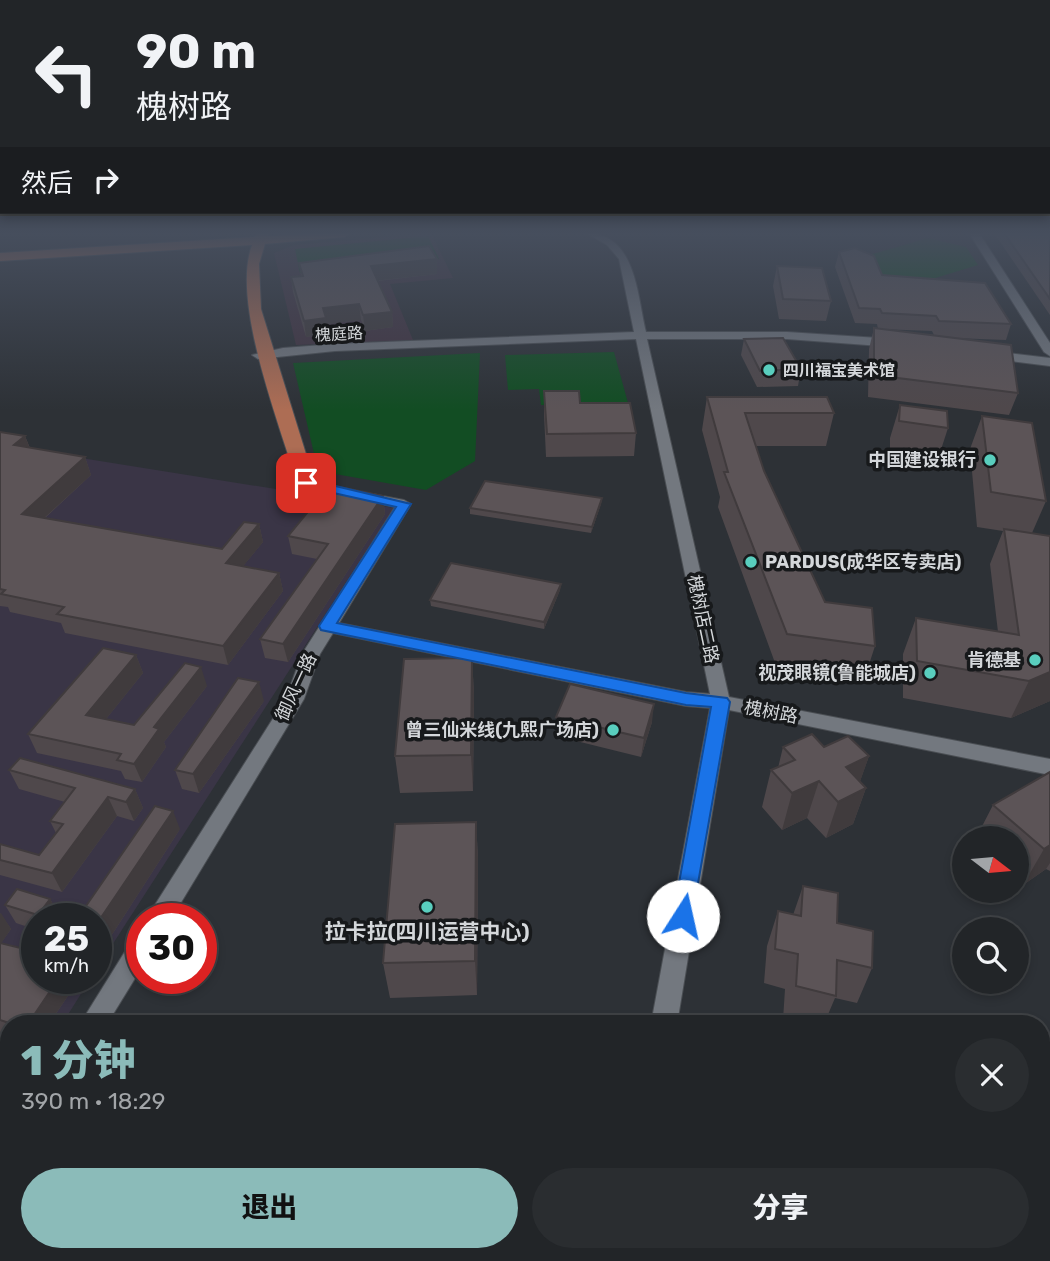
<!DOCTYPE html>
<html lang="zh">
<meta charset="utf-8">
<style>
:root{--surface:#222528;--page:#2a2d30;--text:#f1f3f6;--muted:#a2a5a8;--line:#3f4245;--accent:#8bbbb9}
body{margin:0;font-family:Rubik,"Noto Sans SC",sans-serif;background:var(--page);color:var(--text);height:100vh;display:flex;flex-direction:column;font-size:26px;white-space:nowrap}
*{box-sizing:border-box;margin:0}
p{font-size:23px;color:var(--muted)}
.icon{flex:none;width:38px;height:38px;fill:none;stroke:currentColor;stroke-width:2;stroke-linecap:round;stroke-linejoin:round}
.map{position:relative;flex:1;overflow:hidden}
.panel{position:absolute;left:0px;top:1015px;width:1050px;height:247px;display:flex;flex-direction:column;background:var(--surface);border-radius:28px 28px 0 0;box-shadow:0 4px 10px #0003,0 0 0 2px var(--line)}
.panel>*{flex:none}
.top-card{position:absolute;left:0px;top:0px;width:1050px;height:214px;box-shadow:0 4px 10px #0003,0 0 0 2px var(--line);background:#222528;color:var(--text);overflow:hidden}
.needle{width:46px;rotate:106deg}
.buttons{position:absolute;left:952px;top:826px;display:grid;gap:14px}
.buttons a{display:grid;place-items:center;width:77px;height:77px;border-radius:50%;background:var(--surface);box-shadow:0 4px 10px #0003,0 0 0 2px var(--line);font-size:35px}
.speed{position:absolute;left:21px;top:903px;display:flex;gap:14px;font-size:35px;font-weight:700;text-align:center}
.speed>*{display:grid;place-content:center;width:91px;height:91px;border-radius:50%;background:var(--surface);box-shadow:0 4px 10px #0003,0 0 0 2px var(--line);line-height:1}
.speed small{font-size:18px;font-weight:400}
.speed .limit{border:10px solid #d22;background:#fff;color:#111}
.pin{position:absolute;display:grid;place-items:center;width:60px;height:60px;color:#fff;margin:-30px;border-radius:14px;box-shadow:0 4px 10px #0006}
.me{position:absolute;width:77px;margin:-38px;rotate:10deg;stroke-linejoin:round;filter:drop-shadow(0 0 5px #0008)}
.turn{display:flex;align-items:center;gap:24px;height:147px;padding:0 21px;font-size:32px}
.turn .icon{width:91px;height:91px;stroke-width:2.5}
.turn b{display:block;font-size:49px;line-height:60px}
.then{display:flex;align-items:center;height:66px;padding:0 21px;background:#0003;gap:14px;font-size:26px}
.round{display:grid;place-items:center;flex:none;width:74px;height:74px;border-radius:37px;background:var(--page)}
.head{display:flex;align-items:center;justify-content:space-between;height:119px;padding:0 21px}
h1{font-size:42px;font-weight:800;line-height:52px;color:var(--accent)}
.primary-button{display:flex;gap:14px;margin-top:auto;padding:14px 21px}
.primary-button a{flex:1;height:80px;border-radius:42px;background:var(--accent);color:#111;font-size:28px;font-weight:800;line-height:80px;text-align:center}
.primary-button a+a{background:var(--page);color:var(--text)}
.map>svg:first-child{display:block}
.industrial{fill:#3a3546}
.education{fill:#413340}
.green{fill:#124d23}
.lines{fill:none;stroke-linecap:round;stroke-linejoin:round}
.minor-casing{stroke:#4a4e53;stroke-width:2}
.major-casing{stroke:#4a4e53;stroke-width:2}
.minor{fill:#73787f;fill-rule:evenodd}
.major{fill:#ad6d54;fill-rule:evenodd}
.wall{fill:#4f484b;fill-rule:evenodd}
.shaded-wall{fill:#403b3d}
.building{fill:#5c5457;stroke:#403b3d;stroke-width:2}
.route{fill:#1a73e8;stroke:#114b97;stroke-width:2}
.poi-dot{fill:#59cebe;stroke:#17191b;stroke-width:2.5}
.labels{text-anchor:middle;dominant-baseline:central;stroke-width:7;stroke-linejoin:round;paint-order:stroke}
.far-street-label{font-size:16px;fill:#d4d7da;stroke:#17191b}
.far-poi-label{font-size:16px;font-weight:bold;fill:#d4d7da;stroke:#17191b;text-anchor:start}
.poi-label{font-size:18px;font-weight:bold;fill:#d4d7da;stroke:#17191b;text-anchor:end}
.street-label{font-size:18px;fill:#d4d7da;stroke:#17191b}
.near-poi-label{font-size:21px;font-weight:bold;fill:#d4d7da;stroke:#17191b}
</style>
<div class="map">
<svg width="1050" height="1261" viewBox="0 0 1050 1261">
<rect width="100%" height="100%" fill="#2d3136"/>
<path class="industrial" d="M0,445L394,508L96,970V919H37V978H91L62,1024H9V1051L0,1049Z"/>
<path class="education" d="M431,233L453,278L390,284L413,340L296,345L274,253L294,245Z"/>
<g class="green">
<path d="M428,236L439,259L300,273L295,249Z"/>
<path d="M928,238L966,247L978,265L909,286L852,260Z"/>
<path d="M614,352L628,403L541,405L539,389L508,390L505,355Z"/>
<path d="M480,353L475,461L426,490L318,471L293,363Z"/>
</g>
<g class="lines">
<defs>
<g id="minor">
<path d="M586,233C636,233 637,295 646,332H787L894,339L900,343L894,347L787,339H647L729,697L1050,759V775L729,710L677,1024H651L710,708L686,706L333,633L320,654L304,699L171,919H146L286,698L302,654L395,507L286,484V478L404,500L411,504L339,623L686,692L710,694L636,339L335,351L258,359L252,355L283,348L335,344L634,332L619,259L607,245Z"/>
<path d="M969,233H979L1050,343V356L1044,352Z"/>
<path d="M991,351L1050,358V366L987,358V352Z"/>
<path d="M142,934V967L107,1024H80L134,937Z"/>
<path d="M9,1144V1183L0,1186V1148Z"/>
<path d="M609,1253H639L638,1261H608Z"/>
</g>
<path id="major" d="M257,233H269L268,236L350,233L344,237L265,244L259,264L261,309L315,483L306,489L297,483C279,422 231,302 252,245L0,261V253L255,237Z"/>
</defs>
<use href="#minor" class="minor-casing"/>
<use href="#major" class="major-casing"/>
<use href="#minor" class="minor"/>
<use href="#major" class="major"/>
</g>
<g class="wall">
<path d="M994,233H1050V315Z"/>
<path d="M839,252L882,275L1011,324L1006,340L954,338L1018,393L1009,415L868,397L869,349L874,328L878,329L877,324L855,323L835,267ZM880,329L932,331L934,335Z"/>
<path d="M299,263L437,274L378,281L392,312L393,327L365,331L361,320L327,324L328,334L306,337L293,292L291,277L301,276Z"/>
<path d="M777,266L831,301L826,321L779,319L773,286Z"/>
<path d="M744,339L801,369L798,386L757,387L741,355Z"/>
<path d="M544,391L580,403L636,433L634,456L546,457L544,414Z"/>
<path d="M707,397L834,413L826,446H756L764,471L825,602L875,646L863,683L778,671L718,507L720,497L702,430Z"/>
<path d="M900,405L948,428L937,462L890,455V438Z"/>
<path d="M982,416L1046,501L1032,533L1050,536V701L1011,718L903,698V654L916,618L998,632L990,564L1003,531L977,527L970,449Z"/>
<path d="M0,432L25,436L30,448L85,457L91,475L45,518L222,549L259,524L263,542L243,566L279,573L283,591L228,665L65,633L61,623L10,612L8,607L0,606Z"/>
<path d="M383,496L385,514L288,662L265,658L260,639L317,559L292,554L288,536Z"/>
<path d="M602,498L601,504L591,533L470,514V508Z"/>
<path d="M561,584L560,590L544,629L431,606L430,600Z"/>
<path d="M136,655L143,673L106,719L134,725L207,686L164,742L166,747L142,782L125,779L121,771L37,753L28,734Z"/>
<path d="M472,658L474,694L473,791L400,793L395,756Z"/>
<path d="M264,701L199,793L182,789L175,770Z"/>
<path d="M556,717L652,722L641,757L556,736Z"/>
<path d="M783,747H824L869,756L860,781L866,788L853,824L826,838L807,818L782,830L762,807L771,770L778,768Z"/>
<path d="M9,770L135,789L143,808L134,821L117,816L62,892L0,875V844L39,855L56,833L50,821L65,802L19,789Z"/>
<path d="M1050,772V871L1046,869L1023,885L1017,880V838H976L993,805Z"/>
<path d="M476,822L478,858L477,995L390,998L383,963Z"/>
<path d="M180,829L104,947L96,944V919Z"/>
<path d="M803,886L837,923L872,968L857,1003L835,998L824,1024H797L783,1020L785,989L764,983L767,946L778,911L793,915Z"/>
<path d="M50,899L61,917L60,919H37V930L16,923L5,905Z"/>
<path d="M0,913L11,929L1,943L37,978H80L49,1024H9V1035L0,1032Z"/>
<path d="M1041,1088L1050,1090V1182L1041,1180Z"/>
<path d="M345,1253H474L472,1261H347Z"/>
<path d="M705,1253H895V1261H704Z"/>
</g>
<g class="shaded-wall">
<path d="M437,259V274L373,281L371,266Z"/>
<path d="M359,304L361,320L327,324L328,334L306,337L304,321L323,308Z"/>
<path d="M392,312L393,327L365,331L363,315Z"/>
<path d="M25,436L32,454L14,445Z"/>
<path d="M85,457L91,475L30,531L22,514Z"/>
<path d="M383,496L385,514L288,662L283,644Z"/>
<path d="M602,498L601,504L591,533L592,527Z"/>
<path d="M259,524L263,542L231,581L226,563Z"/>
<path d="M279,573L283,591L228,665L223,646Z"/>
<path d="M561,584L560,590L544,629V622Z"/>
<path d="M136,655L143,673L94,734L86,715Z"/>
<path d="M472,658L474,694L473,791L471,755Z"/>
<path d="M201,667L207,686L164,742L166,747L142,782L134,764L154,727Z"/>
<path d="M1050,672V701L1011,718L1029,681Z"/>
<path d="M259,682L264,701L199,793L193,774Z"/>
<path d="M654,704L652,722L641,757L644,738Z"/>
<path d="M869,756L856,793L846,767Z"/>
<path d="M819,781L807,818L782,830L792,793Z"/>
<path d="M866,788L853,824L826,838L838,802Z"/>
<path d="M135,789L143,808L134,821L126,802Z"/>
<path d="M108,797L117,816L62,892L52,873Z"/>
<path d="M173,811L180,829L104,947L96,933V925Z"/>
<path d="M476,822L478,858L477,995L475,961Z"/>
<path d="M1050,845V863L1046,869L1023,885L1044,849Z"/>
<path d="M50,899L61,917L60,919H40L38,915Z"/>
<path d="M1,913L11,929L0,945V914Z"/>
<path d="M59,978H80L49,1024H28Z"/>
<path d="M463,1253H474L472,1261H460Z"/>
</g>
<g class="building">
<path d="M1004,233H1050V299Z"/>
<path d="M429,246L437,259L371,266L392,312L363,315L359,304L323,308L326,318L304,321L291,277L303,276L299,263Z"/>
<path d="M855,248L874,256L882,275L985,283L1011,324L939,321L936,316L882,313L880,309L859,308L839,252Z"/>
<path d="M777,266L822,268L831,301L783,299Z"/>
<path d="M874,328L1011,345L1018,393L874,375Z"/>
<path d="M783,338L801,369L760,371L744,339Z"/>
<path d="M544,391H579L580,403H630L636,433L547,434Z"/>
<path d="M707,397H827L834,413H745L764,471L825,602L872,608L875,646L787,634L724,472H728Z"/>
<path d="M900,405L947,411L948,428L899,421Z"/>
<path d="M982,416L1032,423L1046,501L991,492Z"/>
<path d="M0,432L25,436L14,445L85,457L22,514L222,549L244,522L259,524L226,563L279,573L223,646L57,614L64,607L1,594L5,590L0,589Z"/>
<path d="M485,481L602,498L592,527L470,508Z"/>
<path d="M330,485L383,496L283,644L260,639L328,544L288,536Z"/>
<path d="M1004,529L1050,536V672L1029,681L917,661L916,618L1019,635Z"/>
<path d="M451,563L561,584L544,622L430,600Z"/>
<path d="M103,648L136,655L86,715L134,725L185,663L201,667L154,727L159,729L134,764L117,760L121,754L28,734Z"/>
<path d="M472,658L471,755L395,756L404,659Z"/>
<path d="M238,678L259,682L193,774L175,770Z"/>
<path d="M570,684L654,704L644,738L556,717Z"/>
<path d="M812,734L824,747L848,736L869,756L846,767L866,788L838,802L819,781L792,793L771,770L795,760L783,747Z"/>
<path d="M20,758L135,789L126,802L108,797L52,873L0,860V844L39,855L63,824L50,821L75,788L9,770Z"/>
<path d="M1050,772V845L1044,849L993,805Z"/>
<path d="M155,806L173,811L96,925V919H77Z"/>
<path d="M476,822L475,961L383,963L395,824Z"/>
<path d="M803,886L838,893L837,923L873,931L872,968L837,960L836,996L796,986L798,954L775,949L778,911L801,916Z"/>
<path d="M17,889L50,899L38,915L5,905Z"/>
<path d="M0,943L37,952V978H59L28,1024H12L0,1020Z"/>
<path d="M1041,1088L1050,1090V1145L1041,1143Z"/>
<path d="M345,1253H463L460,1261H363L344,1254Z"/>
<path d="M710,1253H895V1261H709Z"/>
</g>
<linearGradient id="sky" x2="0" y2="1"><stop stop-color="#191b1e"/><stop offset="0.57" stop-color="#464e5d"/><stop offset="1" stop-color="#464e5d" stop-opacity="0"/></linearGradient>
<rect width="1050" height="410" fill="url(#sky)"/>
<path class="route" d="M306,479L411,504L337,623L686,693L727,698L730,702L691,923L683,926L676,923L673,916L711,707L686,705L321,630L319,626L396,507L302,486V480Z"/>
<g class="poi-dot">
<circle cx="769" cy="370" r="7"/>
<circle cx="990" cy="460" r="7"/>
<circle cx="751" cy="562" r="7"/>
<circle cx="1035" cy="660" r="7"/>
<circle cx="930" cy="673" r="7"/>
<circle cx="613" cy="730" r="7"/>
<circle cx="427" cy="907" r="7"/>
</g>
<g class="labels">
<g class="far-street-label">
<text transform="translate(339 334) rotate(-3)">槐庭路</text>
</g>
<g class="far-poi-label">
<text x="783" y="370">四川福宝美术馆</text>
</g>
<g class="poi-label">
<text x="976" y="460">中国建设银行</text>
<text x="765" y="562" text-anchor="start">PARDUS(成华区专卖店)</text>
<text x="1021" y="660">肯德基</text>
<text x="916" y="673">视茂眼镜(鲁能城店)</text>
<text x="599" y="730">曾三仙米线(九熙广场店)</text>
</g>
<g class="street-label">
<text transform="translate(703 619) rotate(78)">槐树店二路</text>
<text transform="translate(296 687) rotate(-65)">御风一路</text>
<text transform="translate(771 712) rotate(11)">槐树路</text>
</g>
<g class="near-poi-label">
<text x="427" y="931">拉卡拉(四川运营中心)</text>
</g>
</g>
</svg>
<div class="buttons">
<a><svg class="needle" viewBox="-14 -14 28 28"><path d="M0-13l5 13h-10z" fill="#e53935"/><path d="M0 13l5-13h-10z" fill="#a2a5a8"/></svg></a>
<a><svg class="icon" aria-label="search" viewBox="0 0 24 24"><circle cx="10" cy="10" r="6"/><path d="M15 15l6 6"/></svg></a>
</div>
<div class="speed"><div>25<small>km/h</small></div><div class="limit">30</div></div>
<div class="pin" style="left:306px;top:483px;background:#d93025"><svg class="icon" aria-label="arrive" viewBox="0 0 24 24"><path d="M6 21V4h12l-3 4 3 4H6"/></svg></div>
<svg class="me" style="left:683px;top:916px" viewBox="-20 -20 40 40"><circle r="19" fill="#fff"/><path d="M0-13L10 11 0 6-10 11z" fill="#1a73e8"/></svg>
<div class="top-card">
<div class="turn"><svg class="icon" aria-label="left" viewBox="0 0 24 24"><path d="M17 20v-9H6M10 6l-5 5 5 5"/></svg><div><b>90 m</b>槐树路</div></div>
<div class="then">然后<svg class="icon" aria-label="right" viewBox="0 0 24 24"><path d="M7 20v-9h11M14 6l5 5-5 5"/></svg></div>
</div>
<section class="panel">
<div class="head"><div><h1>1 分钟</h1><p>390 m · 18:29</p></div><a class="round"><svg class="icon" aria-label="close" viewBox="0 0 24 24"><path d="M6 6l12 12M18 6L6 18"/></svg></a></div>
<div class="primary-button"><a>退出</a><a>分享</a></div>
</section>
</div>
